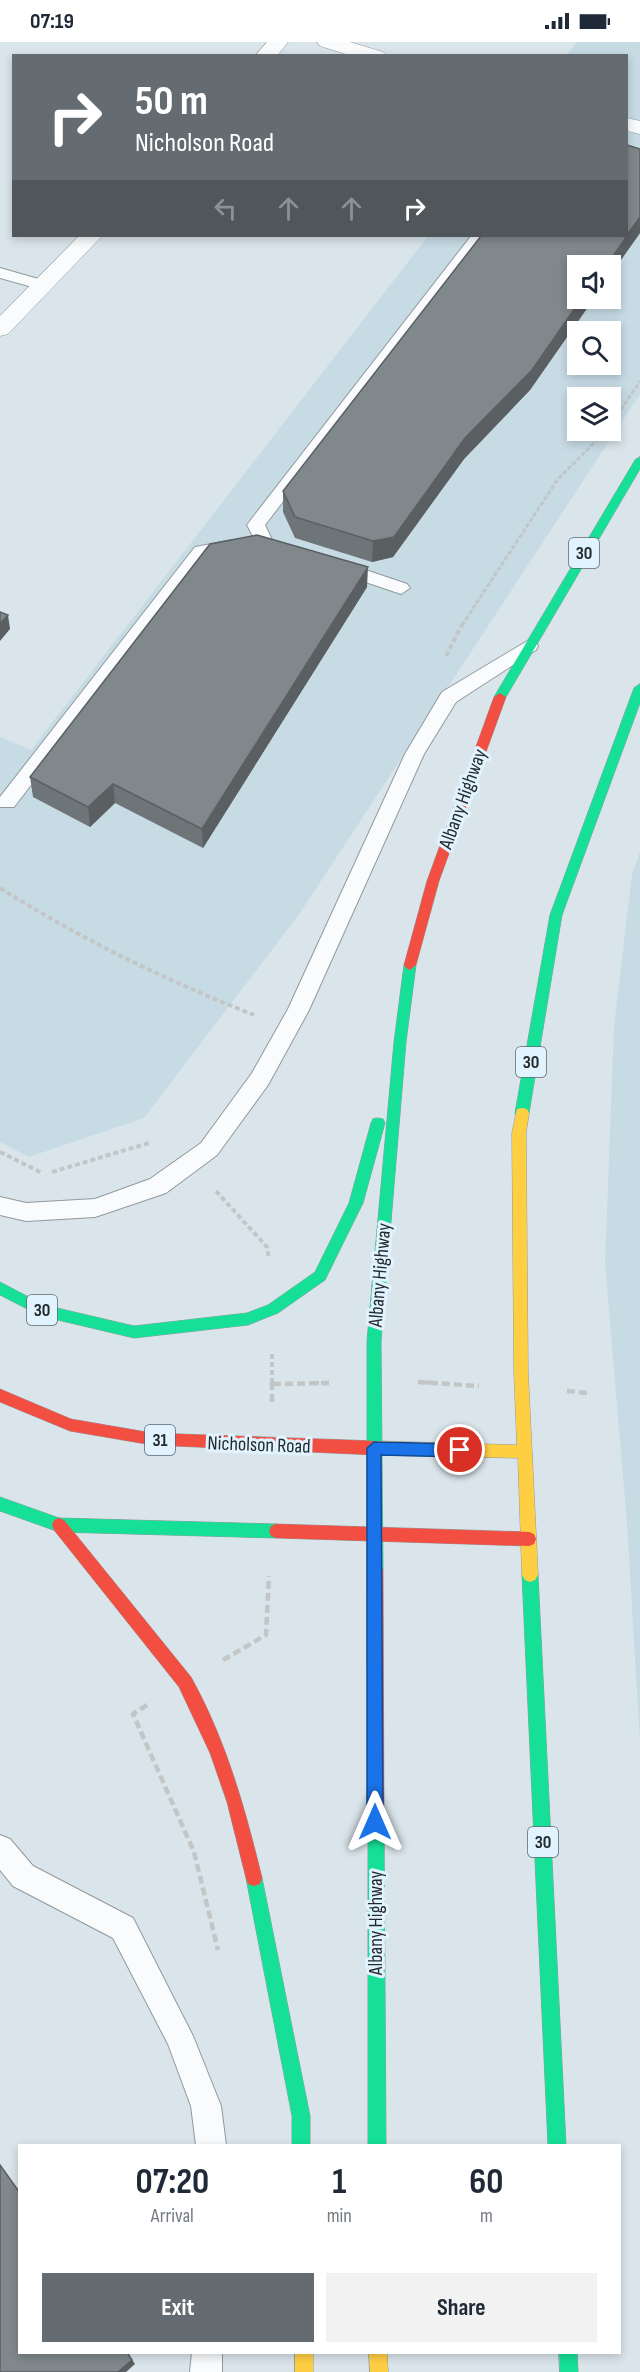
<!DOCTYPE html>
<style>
:root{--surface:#fff;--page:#f2f2f3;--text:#1f2937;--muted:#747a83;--accent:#646c71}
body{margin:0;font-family:"Sofia Sans Condensed",sans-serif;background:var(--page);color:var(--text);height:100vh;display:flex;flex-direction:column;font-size:22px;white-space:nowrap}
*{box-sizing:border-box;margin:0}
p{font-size:20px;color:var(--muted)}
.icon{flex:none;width:33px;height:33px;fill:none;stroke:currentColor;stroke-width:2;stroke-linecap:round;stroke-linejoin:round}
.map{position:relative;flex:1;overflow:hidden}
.sheet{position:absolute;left:18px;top:2102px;width:603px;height:210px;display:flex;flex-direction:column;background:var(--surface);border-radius:0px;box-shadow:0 3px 9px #0003}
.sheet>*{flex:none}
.guide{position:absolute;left:12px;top:12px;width:616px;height:183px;border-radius:0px;box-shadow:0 3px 9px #0003;background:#646c71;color:#fff;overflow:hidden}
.fabs{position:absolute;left:567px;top:213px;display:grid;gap:12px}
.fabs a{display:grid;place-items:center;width:54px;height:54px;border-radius:0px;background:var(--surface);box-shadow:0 3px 9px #0003;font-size:30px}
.pin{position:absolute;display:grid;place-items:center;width:51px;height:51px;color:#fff;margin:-26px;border:3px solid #fff;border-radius:50%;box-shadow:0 2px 6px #0007}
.me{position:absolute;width:66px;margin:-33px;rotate:0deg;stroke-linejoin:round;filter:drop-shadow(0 0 4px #0008)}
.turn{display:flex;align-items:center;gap:21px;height:126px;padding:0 24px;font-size:27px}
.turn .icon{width:78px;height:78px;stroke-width:2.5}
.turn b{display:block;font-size:42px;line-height:51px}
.lanes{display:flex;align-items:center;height:57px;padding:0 24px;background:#0003;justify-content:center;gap:30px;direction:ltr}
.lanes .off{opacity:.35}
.eta{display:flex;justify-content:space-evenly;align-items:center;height:102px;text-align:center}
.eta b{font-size:36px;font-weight:700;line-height:42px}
.primary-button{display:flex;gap:12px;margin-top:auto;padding:12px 24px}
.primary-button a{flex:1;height:69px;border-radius:0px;background:var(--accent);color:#fff;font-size:24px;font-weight:700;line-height:69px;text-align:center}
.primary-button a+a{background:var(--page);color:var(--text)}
.status{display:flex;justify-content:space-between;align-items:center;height:42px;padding:0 30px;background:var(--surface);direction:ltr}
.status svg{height:16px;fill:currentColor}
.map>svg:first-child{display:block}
.built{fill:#c7dbe5;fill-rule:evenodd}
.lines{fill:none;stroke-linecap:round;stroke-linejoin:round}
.lane-casing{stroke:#91999d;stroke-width:2}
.street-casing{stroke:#91999d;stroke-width:1}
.fast-casing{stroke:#91999d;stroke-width:1}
.slow-casing{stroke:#91999d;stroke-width:1}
.jam-casing{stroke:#91999d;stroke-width:1}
.path-far2{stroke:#c2c6c7;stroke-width:3;stroke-dasharray:4.5 2;stroke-linecap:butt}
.path-far1{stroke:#c2c6c7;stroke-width:4;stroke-dasharray:5 3;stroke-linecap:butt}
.path{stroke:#c2c6c7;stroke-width:4.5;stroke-dasharray:8 4;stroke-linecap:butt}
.lane{fill:#f9fbfc;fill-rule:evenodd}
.street{fill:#f9fbfc;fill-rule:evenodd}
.fast{fill:#16e098;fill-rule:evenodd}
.slow{fill:#ffcf43;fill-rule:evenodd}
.jam{fill:#f24e42;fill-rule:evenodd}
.wall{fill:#6e7578}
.shaded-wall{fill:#5a5f62}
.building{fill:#80888c;stroke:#5a5f62;stroke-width:1.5}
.route{fill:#1a73e8;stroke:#114b97;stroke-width:1.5}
.labels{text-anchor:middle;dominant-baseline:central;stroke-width:6;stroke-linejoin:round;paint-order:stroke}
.shield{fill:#e1f3fe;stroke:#5d676d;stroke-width:1.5}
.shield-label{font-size:18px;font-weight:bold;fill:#242b2f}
.street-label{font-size:20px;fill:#242b2f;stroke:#e1f3fe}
</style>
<div class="status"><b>07:19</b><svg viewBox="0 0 49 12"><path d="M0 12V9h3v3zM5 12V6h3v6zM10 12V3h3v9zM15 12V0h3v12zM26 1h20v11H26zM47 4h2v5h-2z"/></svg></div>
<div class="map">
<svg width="640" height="2330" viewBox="0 0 640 2330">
<rect width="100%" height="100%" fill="#dae5eb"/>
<g class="built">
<path d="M577,0H640V352L300,871L144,1076L29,1115L0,1100V695L31,708L428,194H627V14L567,13ZM578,224H610V256H578ZM578,290H610V322H578ZM578,356H610V388H578Z"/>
<path d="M640,810V1700L627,1482L605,1221L614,984L632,832Z"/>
</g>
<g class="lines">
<defs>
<g id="lane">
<path d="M471,194H487L265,483L273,500L270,504H258L247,483L250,479Z"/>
<path d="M0,226L49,240L51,243L43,248L0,236Z"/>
<path d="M233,498L242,504L239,508L207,514L14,765H0V755L195,505Z"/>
<path d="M339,519L407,542L410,546L401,552L333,529L330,525Z"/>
<path d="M529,598L536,600L538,604L536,608L456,660L424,712L309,968L268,1043L217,1113L166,1151L95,1175L26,1179L0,1173V1155L26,1161L95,1157L150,1137L201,1101L252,1031L288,967L405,712L442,650Z"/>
<path d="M0,1793L10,1797L33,1824L133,1876L193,1994L221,2064L226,2103H196L191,2064L168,2002L113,1896L13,1844L0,1828Z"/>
<path d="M192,2310H222V2330H190Z"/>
</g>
<g id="street">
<path d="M267,0H288L277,14H255Z"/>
<path d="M317,0H350L383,10L386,14H352L320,4Z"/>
<path d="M627,76L640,79V92L627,89Z"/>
<path d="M79,194H102L8,292L0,294V274Z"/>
</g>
<g id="fast">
<path d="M640,415V427L506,655L500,659L496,658L494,655L635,418Z"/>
<path d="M640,642V661L562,873L529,1071L527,1075H517L515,1071L550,873L634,646Z"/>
<path d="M410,918L416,923L406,1000L381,1299L383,1528L380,1533L375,1535L370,1533L367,1528V1299L394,1000L404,923Z"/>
<path d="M378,1076L383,1077L385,1081L363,1161L325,1238L278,1271L248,1283L134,1296L41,1274L0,1253V1240L44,1263L134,1284L247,1271L268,1263L315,1230L349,1161L371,1081L373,1077Z"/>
<path d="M0,1455L59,1476L276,1482L281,1484L283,1489L281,1494L276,1496L59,1490L0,1469Z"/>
<path d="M530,1526L535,1528L538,1533L566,2103H548L522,1533L525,1528Z"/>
<path d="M376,1776L382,1778L384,1784L386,2103H368V1784L370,1778Z"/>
<path d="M254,1828L260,1830L262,1836L310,2074V2103H292V2074L246,1836L248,1830Z"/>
<path d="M559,2310H577L578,2330H560Z"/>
</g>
<g id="slow">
<path d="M522,1066L527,1067L529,1071L526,1091L528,1330L538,1533L535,1538L530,1540L525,1538L522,1533L518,1416L376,1413L371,1411L369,1406L371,1401L376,1399L517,1403L514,1330L512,1091L517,1067Z"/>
<rect x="295" y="2310" width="18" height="20"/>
<path d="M369,2310H387L388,2330H370Z"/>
</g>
<g id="jam">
<path d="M500,651L506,655L439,839L416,923L410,928L406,926L404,923L427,839L494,655Z"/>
<path d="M0,1347L71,1377L152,1391L376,1399L381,1401L383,1406L381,1411L376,1413L152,1403L70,1389L0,1360Z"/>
<path d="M59,1476L64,1478L191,1635C226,1698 245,1766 262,1836L260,1842L254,1844L248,1842L246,1836L227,1760L210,1711L179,1645L54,1488L52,1483L54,1478Z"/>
<path d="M276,1482L529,1490L534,1492L536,1497L534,1502L529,1504L276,1496L271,1494L269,1489L271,1484Z"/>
<path d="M375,1521L380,1523L383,1528L384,1784L382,1790L376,1792L370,1790L368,1784L367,1528L370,1523Z"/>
</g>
</defs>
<use href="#lane" class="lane-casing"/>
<use href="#street" class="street-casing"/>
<use href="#fast" class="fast-casing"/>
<use href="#slow" class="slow-casing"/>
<use href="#jam" class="jam-casing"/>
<g class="path-far2">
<path d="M610,384L640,339"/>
<path d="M462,583L558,437L607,388"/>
</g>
<g class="path-far1">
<path d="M446,614L463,581"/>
<path d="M0,846C81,897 165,938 254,973"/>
<path d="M0,1110L42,1131"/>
<path d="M52,1130L149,1101"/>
<path d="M216,1149L267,1205L269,1217"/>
<path d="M272,1312V1341"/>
<path d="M418,1340L437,1341"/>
<path d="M314,1341H329"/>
</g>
<g class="path">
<path d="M272,1340V1361"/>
<path d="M418,1340L479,1344"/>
<path d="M273,1342L329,1341"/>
<path d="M567,1349L588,1351"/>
<path d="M223,1618L266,1593L269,1534"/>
<path d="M147,1663L133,1672L194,1810L218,1908"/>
</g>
<use href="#lane" class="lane"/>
<use href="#street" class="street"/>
<use href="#fast" class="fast"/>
<use href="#slow" class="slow"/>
<use href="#jam" class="jam"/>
</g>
<g class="wall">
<path d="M640,107V191L530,348L464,417L393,515L372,520L295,496L283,470V449Z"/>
<path d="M367,545L203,806L115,761L90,785L33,755L30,735Z"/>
</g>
<g class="shaded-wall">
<path d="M640,175V191L610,233V224H606Z"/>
<path d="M582,256H594L530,348L464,417L393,515L372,520L373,499L465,396Z"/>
<path d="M368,525L367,545L203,806L202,787Z"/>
<path d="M8,573L10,587L0,599V582Z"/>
<path d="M113,742L115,761L90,785L88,765Z"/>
<path d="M127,2310L135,2322L126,2330H118Z"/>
</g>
<g class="building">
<path d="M627,103L640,107V175L627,193Z"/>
<path d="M481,194H627L606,224H578V256H582L532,328L465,396L394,495L373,499L295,475L283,449Z"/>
<path d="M257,493L368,525L202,787L113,742L88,765L30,735L210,502Z"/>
<path d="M0,570L8,573L0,582Z"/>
<path d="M0,2123L20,2151V2310H127L132,2318L118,2330H0Z"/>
</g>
<path class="route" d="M374,1400L460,1402L468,1408L460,1415L381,1413L383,1780L381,1786L375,1788L369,1786L367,1780V1406Z"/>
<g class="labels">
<g class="shield">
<rect x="569" y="496" width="30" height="30" rx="4.5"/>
<rect x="516" y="1005" width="30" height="30" rx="4.5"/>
<rect x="27" y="1253" width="30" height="30" rx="4.5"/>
<rect x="145" y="1383" width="30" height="30" rx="4.5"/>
<rect x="528" y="1785" width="30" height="30" rx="4.5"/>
</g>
<g class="shield-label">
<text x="584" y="511">30</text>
<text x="531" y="1020">30</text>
<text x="42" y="1268">30</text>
<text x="160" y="1398">31</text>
<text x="543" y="1800">30</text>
</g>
<g class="street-label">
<text transform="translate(463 757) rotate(-70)">Albany Highway</text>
<text transform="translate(380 1233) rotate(-85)">Albany Highway</text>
<text transform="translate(259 1403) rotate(2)">Nicholson Road</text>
<text transform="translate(376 1881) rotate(-90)">Albany Highway</text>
</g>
</g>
</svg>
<div class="fabs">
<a><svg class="icon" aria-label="sound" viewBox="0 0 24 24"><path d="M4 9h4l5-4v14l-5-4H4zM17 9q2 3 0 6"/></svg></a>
<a><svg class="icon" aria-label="search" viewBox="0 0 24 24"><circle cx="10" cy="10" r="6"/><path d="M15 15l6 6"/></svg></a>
<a><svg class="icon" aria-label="layers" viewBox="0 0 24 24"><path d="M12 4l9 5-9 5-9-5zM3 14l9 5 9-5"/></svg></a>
</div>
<div class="pin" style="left:460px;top:1408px;background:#d93025"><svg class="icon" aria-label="arrive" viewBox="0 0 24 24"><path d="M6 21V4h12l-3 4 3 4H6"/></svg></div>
<svg class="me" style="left:375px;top:1780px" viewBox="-20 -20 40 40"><path d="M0-17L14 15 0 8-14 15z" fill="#1a73e8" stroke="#fff" stroke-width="4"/></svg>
<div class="guide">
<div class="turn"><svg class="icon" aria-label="right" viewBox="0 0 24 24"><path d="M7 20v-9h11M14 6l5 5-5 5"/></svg><div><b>50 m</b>Nicholson Road</div></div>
<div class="lanes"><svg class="icon off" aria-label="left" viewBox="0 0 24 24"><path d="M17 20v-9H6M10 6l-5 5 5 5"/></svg><svg class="icon off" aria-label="ahead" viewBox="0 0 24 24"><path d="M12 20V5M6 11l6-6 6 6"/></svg><svg class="icon off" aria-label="ahead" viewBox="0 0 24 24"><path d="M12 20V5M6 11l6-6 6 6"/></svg><svg class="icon" aria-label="right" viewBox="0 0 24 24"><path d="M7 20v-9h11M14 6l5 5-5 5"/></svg></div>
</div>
<section class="sheet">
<div class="eta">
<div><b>07:20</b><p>Arrival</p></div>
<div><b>1</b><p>min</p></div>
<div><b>60</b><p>m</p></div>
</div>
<div class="primary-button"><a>Exit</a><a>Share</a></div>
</section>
</div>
